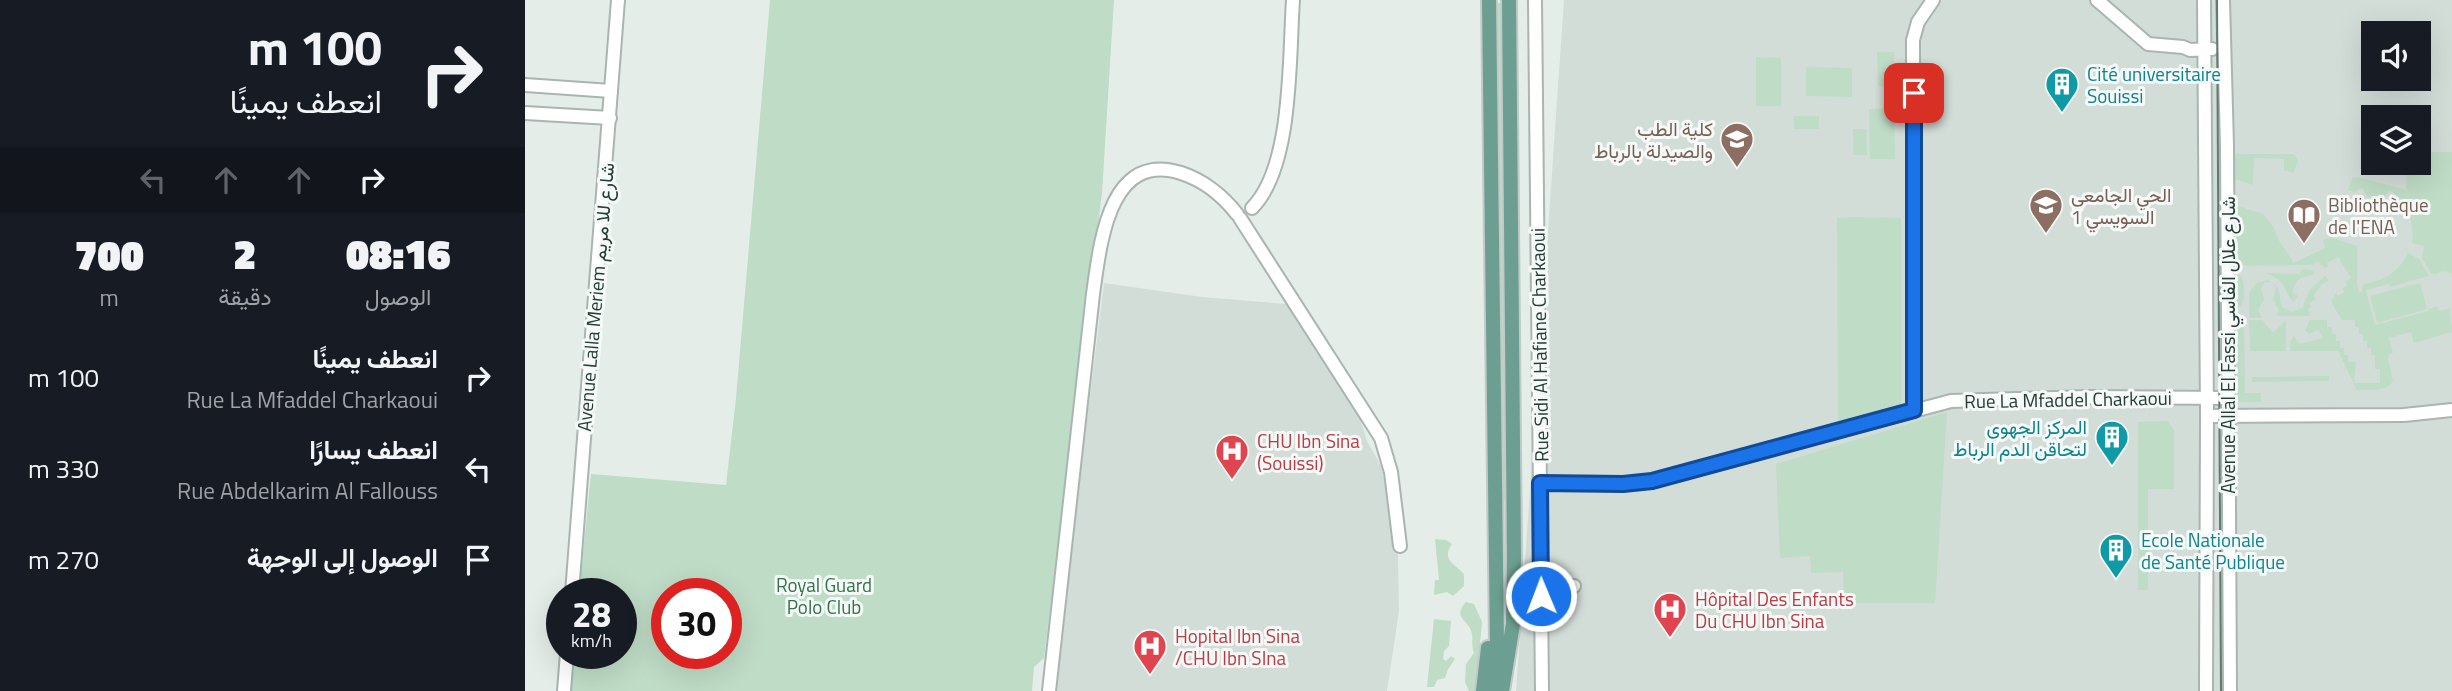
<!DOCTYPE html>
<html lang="ar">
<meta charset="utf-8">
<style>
:root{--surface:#171b24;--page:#242831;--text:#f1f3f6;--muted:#9ea1a6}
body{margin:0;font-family:"Titillium Web",Vazirmatn,sans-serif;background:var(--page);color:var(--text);direction:rtl;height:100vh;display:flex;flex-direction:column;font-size:26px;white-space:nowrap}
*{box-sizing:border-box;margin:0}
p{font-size:23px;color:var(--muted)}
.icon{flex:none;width:38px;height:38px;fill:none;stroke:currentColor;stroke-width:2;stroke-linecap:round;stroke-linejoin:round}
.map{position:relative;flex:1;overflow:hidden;direction:ltr}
.drawer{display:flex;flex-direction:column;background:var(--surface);width:525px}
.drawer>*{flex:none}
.banner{background:#171b24;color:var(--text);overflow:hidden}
.buttons{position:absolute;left:1836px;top:21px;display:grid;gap:14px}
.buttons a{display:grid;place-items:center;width:70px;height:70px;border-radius:0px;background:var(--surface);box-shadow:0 7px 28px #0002;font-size:35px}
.speed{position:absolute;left:21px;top:578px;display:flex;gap:14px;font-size:35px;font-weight:700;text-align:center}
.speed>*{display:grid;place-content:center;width:91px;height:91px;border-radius:50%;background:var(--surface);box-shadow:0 7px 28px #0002;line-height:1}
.speed small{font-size:18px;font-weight:400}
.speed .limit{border:10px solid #d22;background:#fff;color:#111}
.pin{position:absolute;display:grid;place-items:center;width:60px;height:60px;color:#fff;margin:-30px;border-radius:14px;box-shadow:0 4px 10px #0006}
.me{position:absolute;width:77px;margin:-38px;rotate:359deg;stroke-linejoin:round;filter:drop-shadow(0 0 5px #0008)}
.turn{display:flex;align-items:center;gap:24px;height:147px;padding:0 28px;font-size:32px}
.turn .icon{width:91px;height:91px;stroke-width:2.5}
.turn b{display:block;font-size:49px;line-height:60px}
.lanes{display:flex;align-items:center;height:66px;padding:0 28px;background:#0003;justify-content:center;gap:35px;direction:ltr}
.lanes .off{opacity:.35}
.eta{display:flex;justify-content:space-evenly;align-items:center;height:119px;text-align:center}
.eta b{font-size:42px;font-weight:800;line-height:49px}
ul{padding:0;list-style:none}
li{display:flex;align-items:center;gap:21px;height:91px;padding:0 28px}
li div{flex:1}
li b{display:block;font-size:26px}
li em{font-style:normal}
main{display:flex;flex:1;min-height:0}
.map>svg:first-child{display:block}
.built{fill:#d3ddd8;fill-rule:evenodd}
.green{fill:#bfdcc6;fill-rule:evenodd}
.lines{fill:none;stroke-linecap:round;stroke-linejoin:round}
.minor-casing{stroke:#a8b5b0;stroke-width:16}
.major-casing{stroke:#c2c9c7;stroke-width:18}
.minor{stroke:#fff;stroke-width:12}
.major{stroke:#6c9f91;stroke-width:14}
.tram{stroke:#607971;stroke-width:2}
.route-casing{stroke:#114b97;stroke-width:18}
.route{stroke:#1a73e8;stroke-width:12}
.labels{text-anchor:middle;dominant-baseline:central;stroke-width:6;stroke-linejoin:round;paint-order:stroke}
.culture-label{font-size:19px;fill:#0d838f;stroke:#f5f9f7;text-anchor:start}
.education-label{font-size:19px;fill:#785e54;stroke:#f5f9f7;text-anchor:start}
.street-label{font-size:19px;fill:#253d36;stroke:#f5f9f7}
.health-label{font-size:19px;fill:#be3a42;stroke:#f5f9f7;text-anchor:start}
.park-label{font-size:19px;fill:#327249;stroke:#f5f9f7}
</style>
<main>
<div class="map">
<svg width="1927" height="691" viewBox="0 0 1927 691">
<rect width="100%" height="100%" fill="#e5ede9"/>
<g class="built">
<path d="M1039,0H1927V691H991ZM1848,33H1894V79H1848ZM1848,117H1894V163H1848Z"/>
<path d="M579,283L677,297L761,304L835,418L842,441L857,468L873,556L874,611L862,691H530L532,661Z"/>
</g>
<g class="green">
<path d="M245,0H589L577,193L519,658L509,667L507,691H45L48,653H96V593H54L66,474L201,485L211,398ZM142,593H201V653H142Z"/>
<path d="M970,3H978L982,499L975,500Z"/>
<path d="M1352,52H1369V86H1353Z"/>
<path d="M1231,57L1256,58V106H1231Z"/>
<path d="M1281,67L1327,68V97L1281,96Z"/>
<path d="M1369,108L1370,159H1345L1344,109Z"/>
<rect x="1269" y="116" width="25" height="13"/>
<path d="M1328,129H1341L1342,155H1328Z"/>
<path d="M1894,152H1927V274L1920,271L1910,274L1906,273L1897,258L1899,246L1887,243C1890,222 1882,202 1865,190L1855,202L1842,196L1837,188L1829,192L1823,190L1827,178L1833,177L1881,190L1882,163H1894Z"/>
<path d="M1710,154H1769L1773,160L1769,173L1759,170V159L1729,158L1728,185L1710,179Z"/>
<path d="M1710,205L1738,214L1749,228L1753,239L1769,263L1800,248L1798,241L1805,237L1832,246V281L1834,293L1837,292L1838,284C1859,281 1874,272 1883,253L1894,259L1904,276L1865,287L1864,284L1841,290L1850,325L1904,311V309L1913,306L1914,311L1925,308L1927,332L1889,343L1886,332L1864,338L1868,353L1864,354L1863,360L1868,381C1861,392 1845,390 1832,390L1813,351H1765V342L1769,336L1774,344L1798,338L1793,330L1784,334L1780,330L1785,320H1802V327H1807V334H1811V341H1815V348H1819V355H1823V362H1831L1829,383H1855V369H1850V355H1846V348H1842V341H1838V334H1834V327H1830V320H1817L1806,302L1811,293L1813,296L1819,292L1817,289L1822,285L1820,282L1826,278L1813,257L1802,263L1803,266L1800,268L1791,261L1788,265L1711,266Z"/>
<path d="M1328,217L1376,218V406L1313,424L1312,218Z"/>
<path d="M1778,269L1787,270L1789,274C1776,279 1774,274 1767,292L1773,296L1768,302C1757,289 1763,282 1741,273L1774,274Z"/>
<path d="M1711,275L1716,276C1720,284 1721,301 1715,307H1711Z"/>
<path d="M1800,276L1804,281L1797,284L1789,295L1791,299L1784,303L1786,307L1783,309L1785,316H1753L1751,314L1754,310L1748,300L1751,287L1747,282H1740L1736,288L1739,300L1733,310L1737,318H1724V293L1731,283L1742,280C1758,286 1753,295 1757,307L1767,312L1777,308L1785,290Z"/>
<path d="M1895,283L1902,309L1852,323L1845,296Z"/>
<path d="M1711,320L1717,321L1719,325L1720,393H1736V402H1713Z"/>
<path d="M1724,320H1737L1748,333L1761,320V351H1725Z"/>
<path d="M1804,376V381L1727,382V377Z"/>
<path d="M1422,412L1410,603H1319L1318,572L1286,573L1285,556L1255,558L1251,464Z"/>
<path d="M1643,421L1649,430V489H1623V590H1613V422Z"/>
<path d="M910,539L921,540L927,544C916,560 930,564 939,574V586L928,596L922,592L909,595L910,580H914Z"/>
<path d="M941,602L949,604L957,622L951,691H944L940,682L941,664L949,653C946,645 948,641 947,634C945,620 926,618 941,602Z"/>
<path d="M909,619L926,621L924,646L919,651L918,659L921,661L926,656L930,659L923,669L920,678L912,680L909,687H902Z"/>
</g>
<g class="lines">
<defs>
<g id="minor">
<path d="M1010,0L1017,691"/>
<path d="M1572,0L1623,44L1658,47L1665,50L1687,49"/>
<path d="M1679,0L1682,416L1681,691"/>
<path d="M1698,0L1702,145L1705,691"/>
<path d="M0,85L86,91"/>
<path d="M0,113L85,118"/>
<path d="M727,208C768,167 764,57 768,0"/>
<path d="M715,218L856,438L866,472L875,546"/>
<path d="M1389,410L1388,40L1393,22L1408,0"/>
<path d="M1682,416L1879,415L1927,410"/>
<path d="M1015,483L1098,484L1127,481L1426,401L1563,397L1703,398"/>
<path d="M1016,586H1049"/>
<path d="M47,593L93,0"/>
<path d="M39,691L42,653"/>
<path d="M524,691L568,294C575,246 583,150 656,173C678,180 698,196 712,214"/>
</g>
<g id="major">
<path d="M964,0L972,643L969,686"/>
<path d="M958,691L963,648"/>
<path d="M977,691L988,624L989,556L984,0"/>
</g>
</defs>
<use href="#minor" class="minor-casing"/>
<use href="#major" class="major-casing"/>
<use href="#minor" class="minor"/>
<use href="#major" class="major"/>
<path class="tram" d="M1692,0L1696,691"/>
</g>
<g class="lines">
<defs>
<path id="route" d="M1016,596L1015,483L1098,484L1127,481L1389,410V93"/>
</defs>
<use href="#route" class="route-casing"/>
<use href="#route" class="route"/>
</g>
<defs>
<symbol id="building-pin" viewBox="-11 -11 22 30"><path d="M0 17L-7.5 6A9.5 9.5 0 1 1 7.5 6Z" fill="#0f9aa8" stroke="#f5f9f7"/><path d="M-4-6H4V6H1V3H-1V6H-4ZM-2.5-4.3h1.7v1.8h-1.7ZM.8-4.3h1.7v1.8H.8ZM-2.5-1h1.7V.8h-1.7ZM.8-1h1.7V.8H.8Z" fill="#fff"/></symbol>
<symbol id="university-pin" viewBox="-11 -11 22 30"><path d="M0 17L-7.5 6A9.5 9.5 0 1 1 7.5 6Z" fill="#8d6e63" stroke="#f5f9f7"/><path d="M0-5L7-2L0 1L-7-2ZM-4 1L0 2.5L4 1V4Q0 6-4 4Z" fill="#fff"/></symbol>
<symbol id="library-pin" viewBox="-11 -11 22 30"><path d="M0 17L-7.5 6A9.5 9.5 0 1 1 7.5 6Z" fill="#8d6e63" stroke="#f5f9f7"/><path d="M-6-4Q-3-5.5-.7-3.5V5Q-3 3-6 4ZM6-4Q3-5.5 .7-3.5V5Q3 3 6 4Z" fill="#fff"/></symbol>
<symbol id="hospital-pin" viewBox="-11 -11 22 30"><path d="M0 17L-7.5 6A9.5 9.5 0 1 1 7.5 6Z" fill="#e0444e" stroke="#f5f9f7"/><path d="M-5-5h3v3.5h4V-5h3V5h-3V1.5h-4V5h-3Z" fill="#fff"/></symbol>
</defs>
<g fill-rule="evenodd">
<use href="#building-pin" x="1518" y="65" width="38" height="52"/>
<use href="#university-pin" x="1193" y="120" width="38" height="52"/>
<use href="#university-pin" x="1502" y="186" width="38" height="52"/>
<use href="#library-pin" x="1760" y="196" width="38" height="52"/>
<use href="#building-pin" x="1568" y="418" width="38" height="52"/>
<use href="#hospital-pin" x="688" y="432" width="38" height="52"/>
<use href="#building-pin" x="1572" y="531" width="38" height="52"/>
<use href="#hospital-pin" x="1126" y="590" width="38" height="52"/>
<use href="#hospital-pin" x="606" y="627" width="38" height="52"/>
</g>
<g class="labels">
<g class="culture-label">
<text x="1562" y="73">Cité universitaire<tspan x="1562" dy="22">Souissi</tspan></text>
<text x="1562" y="426" text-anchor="end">المركز الجهوي<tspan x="1562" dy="22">لتحاقن الدم الرباط</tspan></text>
<text x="1616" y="539">Ecole Nationale<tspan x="1616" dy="22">de Santé Publique</tspan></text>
</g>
<g class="education-label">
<text x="1188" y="128" text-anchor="end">كلية الطب<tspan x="1188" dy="22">والصيدلة بالرباط</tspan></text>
<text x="1546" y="194">الحي الجامعي<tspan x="1546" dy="22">السويسي 1</tspan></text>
<text x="1803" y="204">Bibliothèque<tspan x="1803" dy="22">de l'ENA</tspan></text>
</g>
<g class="street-label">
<text transform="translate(70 297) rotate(-85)">Avenue Lalla Meriem شارع للا مريم</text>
<text transform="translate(1014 345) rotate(-91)">Rue Sidi Al Hafiane Charkaoui</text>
<text transform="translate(1702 345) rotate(-90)">Avenue Allal El Fassi شارع علال الفاسي</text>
<text transform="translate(1543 399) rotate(-1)">Rue La Mfaddel Charkaoui</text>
</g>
<g class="health-label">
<text x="732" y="440">CHU Ibn Sina<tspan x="732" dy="22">(Souissi)</tspan></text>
<text x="1170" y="598">Hôpital Des Enfants<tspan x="1170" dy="22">Du CHU Ibn Sina</tspan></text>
<text x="650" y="635">Hopital Ibn Sina<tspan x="650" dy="22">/CHU Ibn SIna</tspan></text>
</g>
<g class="park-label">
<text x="299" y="584">Royal Guard<tspan x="299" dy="22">Polo Club</tspan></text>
</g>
</g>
</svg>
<div class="buttons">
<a><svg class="icon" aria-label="sound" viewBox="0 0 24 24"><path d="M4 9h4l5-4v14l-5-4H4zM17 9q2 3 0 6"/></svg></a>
<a><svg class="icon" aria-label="layers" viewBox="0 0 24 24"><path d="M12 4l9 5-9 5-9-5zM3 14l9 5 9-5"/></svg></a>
</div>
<div class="speed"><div>28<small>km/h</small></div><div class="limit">30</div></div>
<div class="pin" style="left:1389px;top:93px;background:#d93025"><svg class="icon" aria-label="arrive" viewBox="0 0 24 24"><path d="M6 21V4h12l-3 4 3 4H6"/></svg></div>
<svg class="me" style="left:1016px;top:596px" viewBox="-20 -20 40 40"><circle r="17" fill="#1a73e8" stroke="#fff" stroke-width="3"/><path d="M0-11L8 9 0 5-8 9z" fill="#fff"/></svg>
</div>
<section class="drawer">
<div class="banner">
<div class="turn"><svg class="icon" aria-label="right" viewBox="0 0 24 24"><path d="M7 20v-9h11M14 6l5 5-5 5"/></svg><div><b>100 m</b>انعطف يمينًا</div></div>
<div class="lanes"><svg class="icon off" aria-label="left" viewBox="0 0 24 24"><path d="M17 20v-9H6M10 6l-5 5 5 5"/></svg><svg class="icon off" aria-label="ahead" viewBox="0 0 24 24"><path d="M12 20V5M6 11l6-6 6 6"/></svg><svg class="icon off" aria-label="ahead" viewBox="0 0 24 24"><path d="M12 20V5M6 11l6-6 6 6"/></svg><svg class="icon" aria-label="right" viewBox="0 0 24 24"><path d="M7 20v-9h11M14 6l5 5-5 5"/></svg></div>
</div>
<div class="eta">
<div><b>08:16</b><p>الوصول</p></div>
<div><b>2</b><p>دقيقة</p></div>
<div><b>700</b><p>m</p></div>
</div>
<ul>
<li><svg class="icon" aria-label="right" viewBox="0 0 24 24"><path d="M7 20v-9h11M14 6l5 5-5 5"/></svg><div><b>انعطف يمينًا</b><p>Rue La Mfaddel Charkaoui</p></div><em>100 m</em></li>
<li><svg class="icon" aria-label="left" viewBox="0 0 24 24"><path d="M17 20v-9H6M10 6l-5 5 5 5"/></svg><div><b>انعطف يسارًا</b><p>Rue Abdelkarim Al Fallouss</p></div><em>330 m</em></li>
<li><svg class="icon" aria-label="arrive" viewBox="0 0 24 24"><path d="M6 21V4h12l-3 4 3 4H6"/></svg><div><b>الوصول إلى الوجهة</b></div><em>270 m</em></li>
</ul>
</section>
</main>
